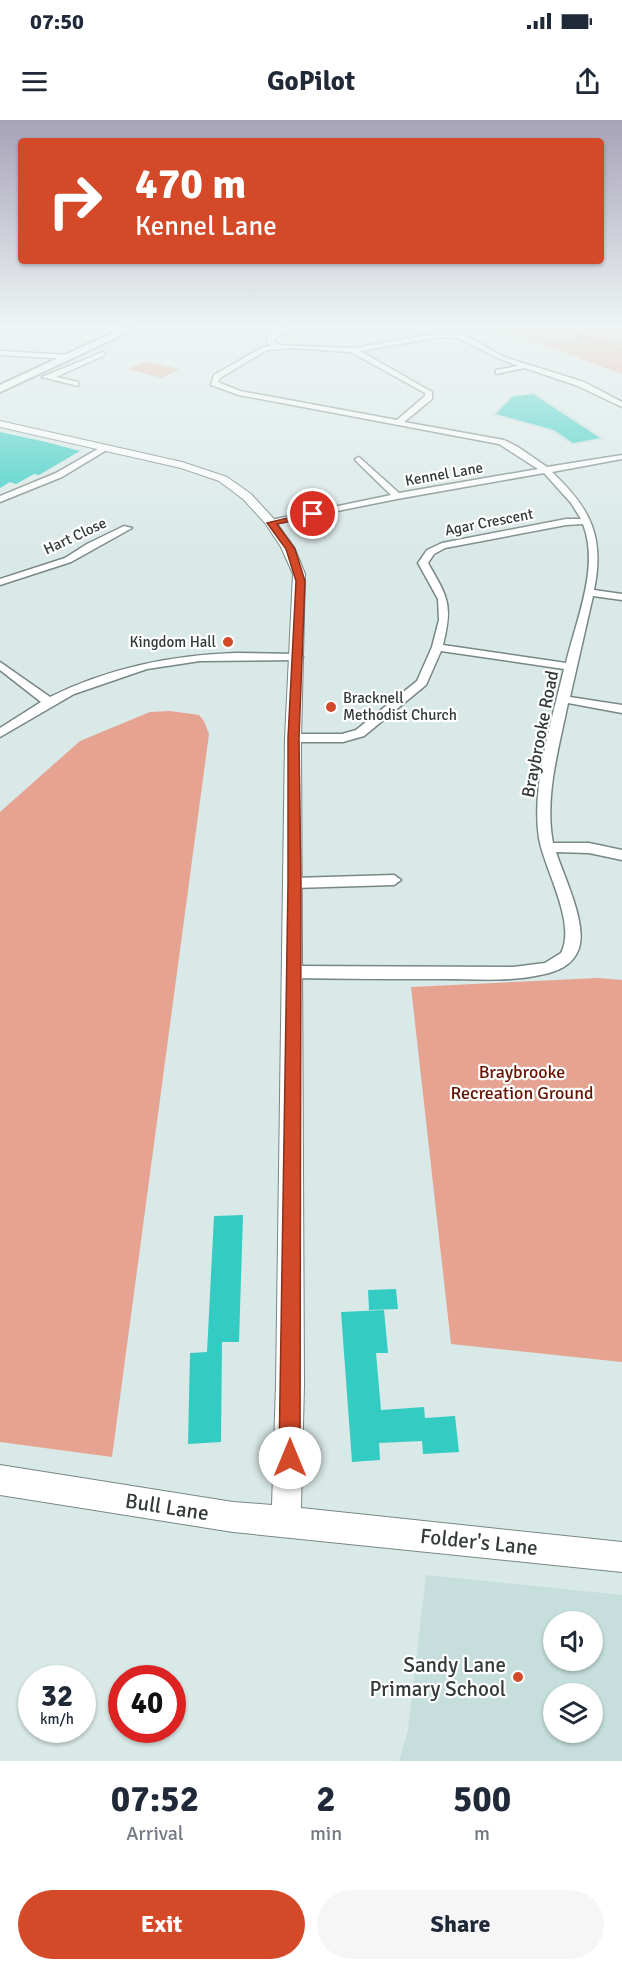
<!DOCTYPE html>
<style>
:root{--surface:#fff;--page:#f6f6f7;--text:#1f2937;--muted:#747a83;--accent:#d44a29}
body{margin:0;font-family:Signika,sans-serif;background:var(--page);color:var(--text);height:100vh;display:flex;flex-direction:column;font-size:22px;white-space:nowrap}
*{box-sizing:border-box;margin:0}
p{font-size:20px;color:var(--muted)}
.icon{flex:none;width:33px;height:33px;fill:none;stroke:currentColor;stroke-width:2;stroke-linecap:round;stroke-linejoin:round}
.map{position:relative;height:1641px;overflow:hidden}
.side{display:flex;flex-direction:column;background:var(--surface);flex:1}
.side>*{flex:none}
.guide{position:absolute;left:18px;top:18px;width:586px;height:126px;border-radius:6px;box-shadow:0 2px 4px #0004;background:#d44a29;color:#fff;overflow:hidden}
.controls{position:absolute;left:543px;top:1491px;display:grid;gap:12px}
.controls a{display:grid;place-items:center;width:60px;height:60px;border-radius:50%;background:var(--surface);box-shadow:0 2px 4px #0004;font-size:30px}
.speed{position:absolute;left:18px;top:1545px;display:flex;gap:12px;font-size:30px;font-weight:700;text-align:center}
.speed>*{display:grid;place-content:center;width:78px;height:78px;border-radius:50%;background:var(--surface);box-shadow:0 2px 4px #0004;line-height:1}
.speed small{font-size:15px;font-weight:400}
.speed .limit{border:9px solid #d22;background:#fff;color:#111}
.pin{position:absolute;display:grid;place-items:center;width:51px;height:51px;color:#fff;margin:-26px;border:3px solid #fff;border-radius:50%;box-shadow:0 2px 6px #0007}
.me{position:absolute;width:66px;margin:-33px;rotate:0deg;stroke-linejoin:round;filter:drop-shadow(0 0 4px #0008)}
.turn{display:flex;align-items:center;gap:21px;height:126px;padding:0 18px;font-size:27px}
.turn .icon{width:78px;height:78px;stroke-width:2.5}
.turn b{display:block;font-size:42px;line-height:51px}
.eta{display:flex;justify-content:space-evenly;align-items:center;height:102px;text-align:center}
.eta b{font-size:36px;font-weight:700;line-height:42px}
.cta{display:flex;gap:12px;margin-top:auto;padding:12px 18px}
.cta a{flex:1;height:69px;border-radius:36px;background:var(--accent);color:#fff;font-size:24px;font-weight:700;line-height:69px;text-align:center}
.cta a+a{background:var(--page);color:var(--text)}
.status{display:flex;justify-content:space-between;align-items:center;height:42px;padding:0 30px;background:var(--surface);direction:ltr}
.status svg{height:16px;fill:currentColor}
header{display:flex;justify-content:space-between;align-items:center;height:78px;padding:0 18px;background:var(--surface);font-size:27px;font-weight:700}
.map>svg:first-child{display:block}
.built{fill:#c6dfdc;fill-rule:evenodd}
.green{fill:#e6a392}
.lines{fill:none;stroke-linecap:round;stroke-linejoin:round}
.stream{stroke:#e78870;stroke-width:3}
.building{fill:#34ccc2}
.minor-casing{stroke:#788786;stroke-width:3}
.tertiary-casing{stroke:#788786;stroke-width:2}
.secondary-casing{stroke:#788786;stroke-width:4}
.minor{fill:#fff;fill-rule:evenodd}
.tertiary{fill:#fff;fill-rule:evenodd}
.secondary{fill:#fff;fill-rule:evenodd}
.route{fill:#d44a29;stroke:#8a301b;stroke-width:1.5}
.poi-dot{fill:#d44a29;stroke:#fff;stroke-width:2}
.labels{text-anchor:middle;dominant-baseline:central;stroke-width:4.5;stroke-linejoin:round;paint-order:stroke}
.far-street-label{font-size:15px;fill:#333a39;stroke:#fff}
.far-poi-label{font-size:15px;fill:#333a39;stroke:#fff;text-anchor:end}
.street-label{font-size:18px;fill:#333a39;stroke:#fff}
.park-label{font-size:18px;fill:#671200;stroke:#fff}
.near-street-label{font-size:21px;fill:#333a39;stroke:#fff}
.near-poi-label{font-size:21px;fill:#333a39;stroke:#fff;text-anchor:end}
</style>
<div class="status"><b>07:50</b><svg viewBox="0 0 49 12"><path d="M0 12V9h3v3zM5 12V6h3v6zM10 12V3h3v9zM15 12V0h3v12zM26 1h20v11H26zM47 4h2v5h-2z"/></svg></div>
<header><svg class="icon" aria-label="menu" viewBox="0 0 24 24"><path d="M4 6h16M4 12h16M4 18h16"/></svg>GoPilot<svg class="icon" aria-label="share" viewBox="0 0 24 24"><path d="M12 15V3M7 8l5-5 5 5M5 13v7h14v-7"/></svg></header>
<div class="map">
<svg width="622" height="1641" viewBox="0 0 622 1641">
<rect width="100%" height="100%" fill="#d9e9e7"/>
<g class="built">
<path d="M535,272L606,319L572,325L548,310L492,295L511,276Z"/>
<path d="M426,1455L622,1475V1641H399L408,1610ZM554,1502H592V1540H554ZM554,1574H592V1612H554Z"/>
</g>
<g class="green">
<path d="M496,208H622V254Z"/>
<path d="M146,241L179,249H180L162,258L128,249Z"/>
<path d="M170,591L199,595L204,601L209,614L112,1337L0,1322V692L80,621L150,592Z"/>
<path d="M598,858L622,860V1242L451,1224L411,867Z"/>
</g>
<g class="lines">
<path class="stream" d="M554,208L600,221L622,232"/>
</g>
<g class="building">
<path d="M533,274L600,318L573,323L554,310L496,294L512,277Z"/>
<path d="M0,312L46,322L80,331L39,355L34,354L16,364L10,362L0,368Z"/>
<path d="M243,1095L239,1222H222L221,1322L188,1324L190,1233L207,1232L214,1096Z"/>
<path d="M396,1169L398,1189L369,1190L368,1170Z"/>
<path d="M384,1190L388,1233H376L381,1290L424,1287L425,1298L455,1296L459,1332L423,1334L422,1321L379,1323L380,1340L352,1342L341,1192Z"/>
</g>
<g class="lines">
<defs>
<g id="minor">
<path d="M281,208H289L273,221L280,225L354,228L439,213L459,214L470,218L504,237L584,262L622,282V287L578,266L525,248L496,254V250L518,246L500,239L458,218L439,217L360,231L432,272V279L404,302L504,320L518,327L547,347L622,335V339L552,352C590,388 605,416 594,470L622,474V480L593,476L570,577L622,585V593L568,583C559,628 544,677 553,723H589L622,730V740L589,733L556,732C564,757 587,803 579,828C573,846 556,852 540,855C509,862 475,859 444,859C394,859 343,859 293,858L288,856L285,852L288,848L293,846L513,847L545,843L561,833C577,803 544,749 539,718C531,666 552,600 564,549L441,531L426,565L364,616L343,622H293L287,618L293,614H342L356,610L417,561L432,527L439,500L438,479L418,443L427,430L442,423L566,399H581L571,383L544,353L397,379L268,405L266,403L271,400L391,375L356,341L355,339L359,337L399,373L538,349L499,324L239,275L211,265L214,255L263,227L271,226L266,222L269,216ZM291,228L351,232L425,273V276L397,300L240,271L218,262L220,258L267,230ZM583,404C600,447 576,500 566,543L443,525C453,484 448,478 428,443L434,434L445,428L566,405Z"/>
<path d="M0,231L70,235L73,237L70,239L0,235Z"/>
<path d="M103,232L105,235L56,257L78,262V266L42,257Z"/>
<path d="M103,326L110,328L62,357L0,382V376L56,353Z"/>
<path d="M124,406L132,408L71,442L0,465V459L65,438L87,424Z"/>
<path d="M236,533L297,534L303,537L297,540L200,541L147,549L74,574L0,617V608L41,582L0,550V542L50,577C109,548 171,535 236,533Z"/>
<path d="M394,755L401,760L394,765L294,768L287,763L294,758Z"/>
</g>
<path id="tertiary" d="M0,301L182,342L227,357L251,374L273,398L294,427L305,454L301,618L304,1265L301,1388L622,1422V1452L233,1412L0,1375V1345L233,1382L272,1385L276,1265L285,618L293,454L281,427L265,403L243,379L219,361L181,348L0,307Z"/>
<path id="secondary" d="M123,208H137L0,272V265Z"/>
</defs>
<use href="#minor" class="minor-casing"/>
<use href="#tertiary" class="tertiary-casing"/>
<use href="#secondary" class="secondary-casing"/>
<use href="#minor" class="minor"/>
<use href="#tertiary" class="tertiary"/>
<use href="#secondary" class="secondary"/>
</g>
<linearGradient id="sky" x2="0" y2="1"><stop stop-color="#a7a2b8"/><stop offset="0.47" stop-color="#eef5f4"/><stop offset="1" stop-color="#eef5f4" stop-opacity="0"/></linearGradient>
<rect width="622" height="438" fill="url(#sky)"/>
<path class="route" d="M313,392L317,394L316,396L277,404L295,429L305,461L299,618L301,763L300,1338L297,1345L290,1348L282,1345L279,1338L288,763V618L296,461L286,429L267,403Z"/>
<g class="poi-dot">
<circle cx="228" cy="522" r="6"/>
<circle cx="331" cy="587" r="6"/>
<circle cx="518" cy="1557" r="6"/>
</g>
<g class="labels">
<g class="far-street-label">
<text transform="translate(444 354) rotate(-10)">Kennel Lane</text>
<text transform="translate(489 402) rotate(-11)">Agar Crescent</text>
<text transform="translate(75 416) rotate(-25)">Hart Close</text>
</g>
<g class="far-poi-label">
<text x="216" y="522">Kingdom Hall</text>
<text x="343" y="578" text-anchor="start">Bracknell<tspan x="343" dy="17">Methodist Church</tspan></text>
</g>
<g class="street-label">
<text transform="translate(540 614) rotate(-79)">Braybrooke Road</text>
</g>
<g class="park-label">
<text x="522" y="952">Braybrooke<tspan x="522" dy="21">Recreation Ground</tspan></text>
</g>
<g class="near-street-label">
<text transform="translate(167 1387) rotate(9)">Bull Lane</text>
<text transform="translate(479 1422) rotate(6)">Folder's Lane</text>
</g>
<g class="near-poi-label">
<text x="506" y="1545">Sandy Lane<tspan x="506" dy="24">Primary School</tspan></text>
</g>
</g>
</svg>
<div class="controls">
<a><svg class="icon" aria-label="sound" viewBox="0 0 24 24"><path d="M4 9h4l5-4v14l-5-4H4zM17 9q2 3 0 6"/></svg></a>
<a><svg class="icon" aria-label="layers" viewBox="0 0 24 24"><path d="M12 4l9 5-9 5-9-5zM3 14l9 5 9-5"/></svg></a>
</div>
<div class="speed"><div>32<small>km/h</small></div><div class="limit">40</div></div>
<div class="pin" style="left:313px;top:394px;background:#d93025"><svg class="icon" aria-label="arrive" viewBox="0 0 24 24"><path d="M6 21V4h12l-3 4 3 4H6"/></svg></div>
<svg class="me" style="left:290px;top:1338px" viewBox="-20 -20 40 40"><circle r="19" fill="#fff"/><path d="M0-13L10 11 0 6-10 11z" fill="#d44a29"/></svg>
<div class="guide">
<div class="turn"><svg class="icon" aria-label="right" viewBox="0 0 24 24"><path d="M7 20v-9h11M14 6l5 5-5 5"/></svg><div><b>470 m</b>Kennel Lane</div></div>
</div>
</div>
<section class="side">
<div class="eta">
<div><b>07:52</b><p>Arrival</p></div>
<div><b>2</b><p>min</p></div>
<div><b>500</b><p>m</p></div>
</div>
<div class="cta"><a>Exit</a><a>Share</a></div>
</section>
